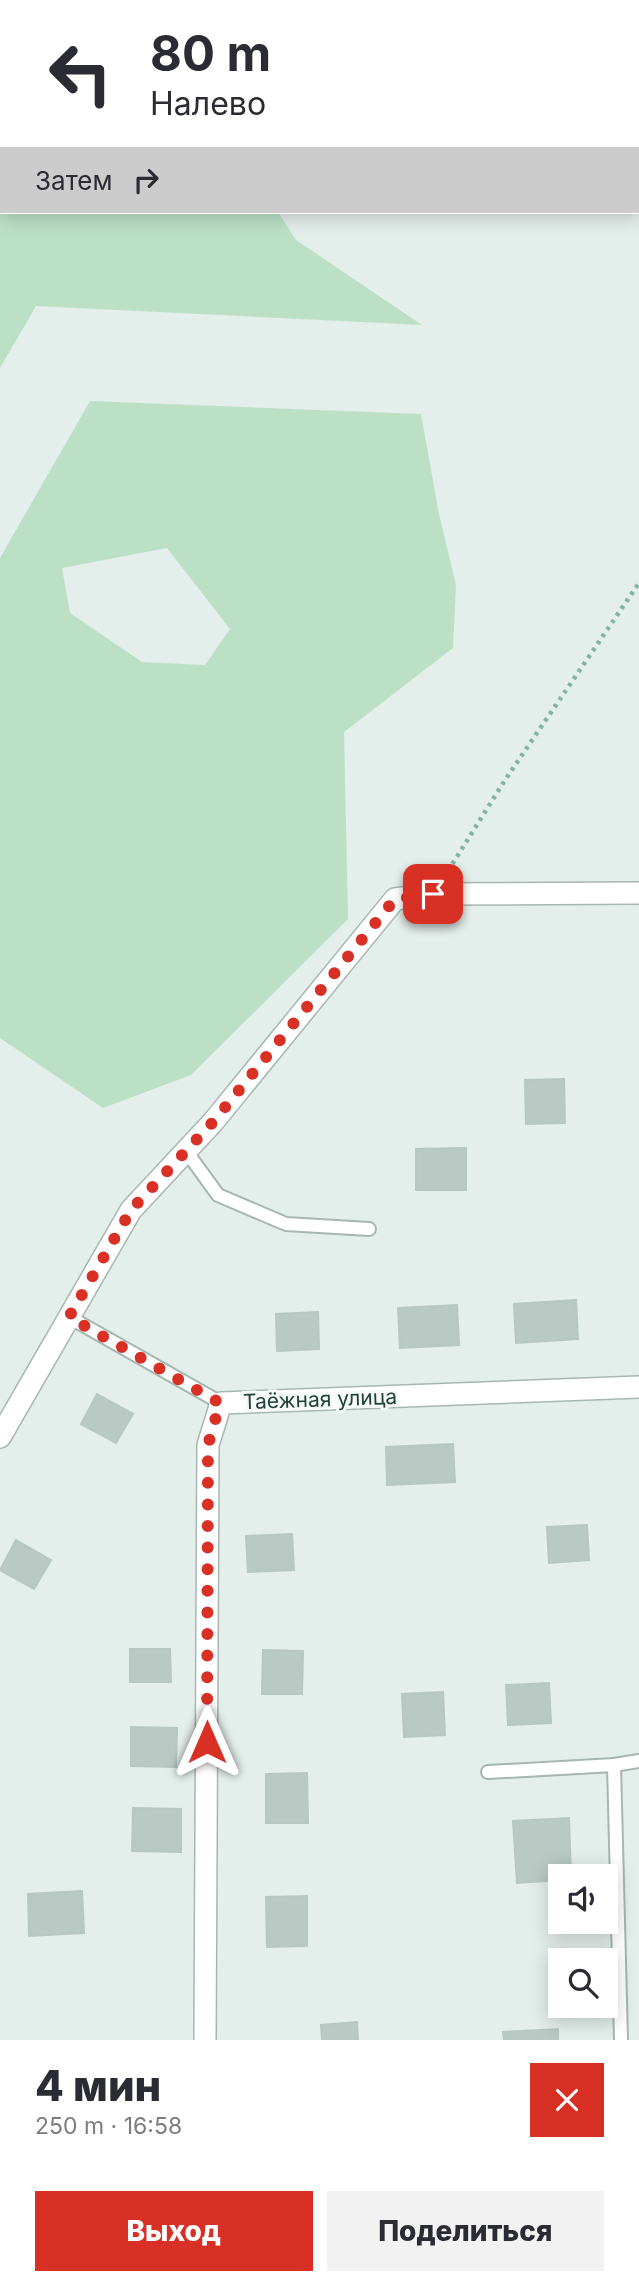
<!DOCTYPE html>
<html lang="ru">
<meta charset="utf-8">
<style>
:root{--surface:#fff;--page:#f2f2f3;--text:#2b2b33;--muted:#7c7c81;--accent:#d93025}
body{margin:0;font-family:Inter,sans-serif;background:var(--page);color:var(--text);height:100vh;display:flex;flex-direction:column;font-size:26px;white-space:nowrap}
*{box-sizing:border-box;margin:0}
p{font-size:23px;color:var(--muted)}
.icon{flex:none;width:38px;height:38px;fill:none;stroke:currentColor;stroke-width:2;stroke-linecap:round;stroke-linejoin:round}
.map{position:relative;height:2040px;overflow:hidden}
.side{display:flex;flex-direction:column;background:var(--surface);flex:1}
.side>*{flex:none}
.guide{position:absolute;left:0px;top:0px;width:640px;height:214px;box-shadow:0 4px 18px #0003;background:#fff;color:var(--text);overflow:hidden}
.buttons{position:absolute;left:548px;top:1864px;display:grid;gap:14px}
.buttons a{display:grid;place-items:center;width:70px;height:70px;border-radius:0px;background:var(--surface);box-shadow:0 4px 18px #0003;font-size:35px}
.pin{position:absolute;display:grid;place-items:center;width:60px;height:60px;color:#fff;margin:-30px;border-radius:14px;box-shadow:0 4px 10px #0006}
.me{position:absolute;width:77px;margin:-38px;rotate:0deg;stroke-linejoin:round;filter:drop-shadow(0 0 5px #0008)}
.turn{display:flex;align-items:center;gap:24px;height:147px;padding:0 35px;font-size:32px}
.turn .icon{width:91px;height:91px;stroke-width:2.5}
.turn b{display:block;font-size:49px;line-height:60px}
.then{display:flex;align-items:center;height:66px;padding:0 35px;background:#0003;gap:14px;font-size:26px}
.round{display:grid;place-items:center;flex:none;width:74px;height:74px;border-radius:0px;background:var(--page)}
.headline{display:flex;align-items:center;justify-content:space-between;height:119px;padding:0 35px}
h1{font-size:42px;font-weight:800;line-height:52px}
.cta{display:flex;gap:14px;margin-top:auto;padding:14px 35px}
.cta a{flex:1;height:80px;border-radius:0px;background:var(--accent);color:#fff;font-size:28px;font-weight:800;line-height:80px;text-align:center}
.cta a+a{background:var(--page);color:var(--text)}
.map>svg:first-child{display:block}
.green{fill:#bce0c6;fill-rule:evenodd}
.building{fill:#b9c9c3;stroke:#b6c8c1;stroke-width:2}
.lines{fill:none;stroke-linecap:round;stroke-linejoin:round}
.lane-casing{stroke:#a6b7b1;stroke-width:16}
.street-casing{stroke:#a6b7b1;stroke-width:24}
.path{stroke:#83b3a5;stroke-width:4.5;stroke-dasharray:3.5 5;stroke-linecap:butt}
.lane{stroke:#fff;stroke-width:12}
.street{stroke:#fff;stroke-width:21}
.route{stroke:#d93025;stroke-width:12;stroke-dasharray:0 21.6}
.labels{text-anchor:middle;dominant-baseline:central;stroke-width:6;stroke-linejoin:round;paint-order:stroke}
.street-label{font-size:21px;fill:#224139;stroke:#f5faf8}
</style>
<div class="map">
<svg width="639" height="2040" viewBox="0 0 639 2040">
<rect width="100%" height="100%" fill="#e4eeea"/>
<g class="green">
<path d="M0,0L167,2H2V212H278L296,240L422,325L36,306L0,368Z"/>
<path d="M90,401L421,414L439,514L456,585L453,648L344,732L348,919L191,1075L103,1108L0,1038V558ZM167,548L230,629L205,665L142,662L70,613L62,568Z"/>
</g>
<g class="building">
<path d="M564,1079L565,1123L526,1124L525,1080Z"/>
<path d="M466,1148V1190H416V1149Z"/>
<path d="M576,1300L578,1339L516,1343L514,1304Z"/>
<path d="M457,1305L459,1345L400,1348L398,1308Z"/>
<path d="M318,1312L319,1349L277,1351L276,1314Z"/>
<path d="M97,1394L133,1414L116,1443L81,1424Z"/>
<path d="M453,1444L455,1482L387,1485L386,1447Z"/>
<path d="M587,1525L589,1560L549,1563L547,1527Z"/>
<path d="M292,1534L294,1570L248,1572L246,1536Z"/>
<path d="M16,1540L51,1560L34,1589L0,1570Z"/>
<path d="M130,1649H170L171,1682H130Z"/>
<path d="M263,1650L303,1651L302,1694H262Z"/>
<path d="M549,1683L551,1723L508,1725L506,1685Z"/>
<path d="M443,1692L445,1735L404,1737L402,1694Z"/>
<path d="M131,1727L177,1728L176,1767L131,1766Z"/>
<path d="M307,1773L308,1823H266V1774Z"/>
<path d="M133,1808L181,1809V1852L132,1851Z"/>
<path d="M569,1818L571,1876H560V1880L517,1883L513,1821Z"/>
<path d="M82,1891L84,1933L29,1936L28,1894Z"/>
<path d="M307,1896V1946L267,1947L266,1897Z"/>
<path d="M357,2022L358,2040H322L321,2025Z"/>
<path d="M558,2029V2040H504L503,2032Z"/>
</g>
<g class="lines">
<defs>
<g id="lane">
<path d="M186,1151L218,1195L286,1224L369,1229"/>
<path d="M69,1317L221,1403"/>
<path d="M488,1772L614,1765"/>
<path d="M621,2040L614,1765L639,1761"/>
</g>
<g id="street">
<path d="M0,1437L131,1210L213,1122L395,899L433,894L639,893"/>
<path d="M205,2040L208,1445L221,1403L639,1387"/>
</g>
</defs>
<use href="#lane" class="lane-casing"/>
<use href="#street" class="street-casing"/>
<path class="path" d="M448,871L505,780L639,583"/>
<use href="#lane" class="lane"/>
<use href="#street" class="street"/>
</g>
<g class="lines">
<path class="route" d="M207,1742L208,1445L220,1403L69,1317L131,1210L213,1122L395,899L433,894"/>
</g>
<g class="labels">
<g class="street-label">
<text transform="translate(320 1399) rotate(-2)">Таёжная улица</text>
</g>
</g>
</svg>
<div class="buttons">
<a><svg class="icon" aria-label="sound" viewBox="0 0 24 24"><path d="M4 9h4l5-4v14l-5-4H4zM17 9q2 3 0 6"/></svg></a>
<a><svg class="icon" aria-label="search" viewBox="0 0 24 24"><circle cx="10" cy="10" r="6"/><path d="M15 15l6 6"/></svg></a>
</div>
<div class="pin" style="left:433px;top:894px;background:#d93025"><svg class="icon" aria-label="arrive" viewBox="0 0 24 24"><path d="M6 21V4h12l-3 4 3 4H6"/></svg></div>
<svg class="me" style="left:207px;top:1742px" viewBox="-20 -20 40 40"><path d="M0-17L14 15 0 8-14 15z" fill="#d93025" stroke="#fff" stroke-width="4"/></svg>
<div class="guide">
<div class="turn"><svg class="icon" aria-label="left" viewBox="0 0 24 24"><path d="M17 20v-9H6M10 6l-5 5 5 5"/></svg><div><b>80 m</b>Налево</div></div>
<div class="then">Затем<svg class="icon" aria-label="right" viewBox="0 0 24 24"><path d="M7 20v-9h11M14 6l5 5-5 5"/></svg></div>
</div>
</div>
<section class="side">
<div class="headline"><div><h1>4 мин</h1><p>250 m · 16:58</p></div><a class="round" style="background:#d93025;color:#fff"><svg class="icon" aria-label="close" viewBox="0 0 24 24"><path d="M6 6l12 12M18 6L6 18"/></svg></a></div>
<div class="cta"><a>Выход</a><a>Поделиться</a></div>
</section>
